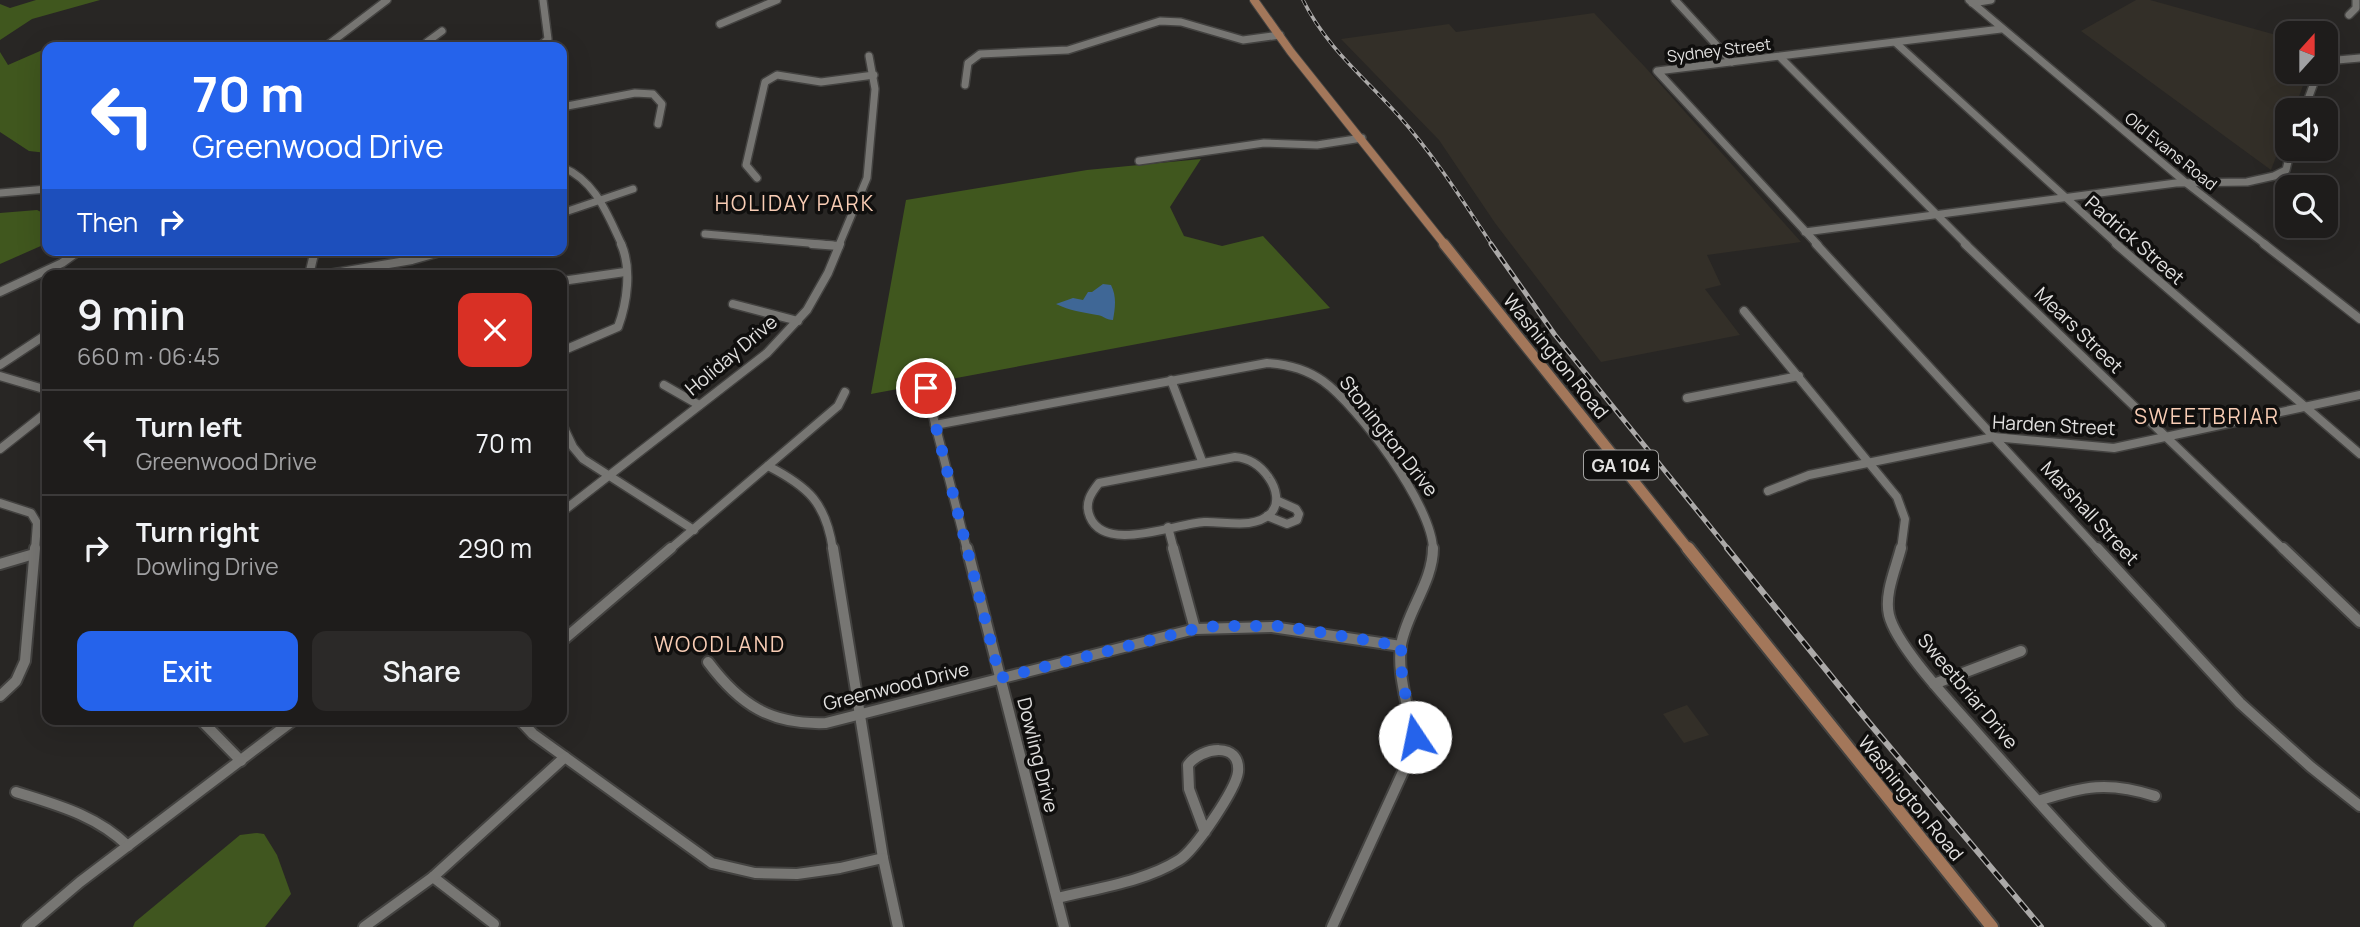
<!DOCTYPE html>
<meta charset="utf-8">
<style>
:root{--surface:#1e1c1b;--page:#2b2928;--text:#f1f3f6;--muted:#a1a1a3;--line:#3c3a3a;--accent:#2563eb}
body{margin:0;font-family:Manrope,sans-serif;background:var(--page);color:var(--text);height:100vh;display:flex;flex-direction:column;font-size:26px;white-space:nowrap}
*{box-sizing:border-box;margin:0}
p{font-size:23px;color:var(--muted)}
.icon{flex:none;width:38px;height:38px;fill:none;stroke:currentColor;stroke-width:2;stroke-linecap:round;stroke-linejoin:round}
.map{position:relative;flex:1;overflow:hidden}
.drawer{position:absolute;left:42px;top:270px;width:525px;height:455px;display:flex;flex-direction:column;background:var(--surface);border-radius:14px;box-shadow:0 7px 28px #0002,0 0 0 2px var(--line)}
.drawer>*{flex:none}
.banner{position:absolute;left:42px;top:42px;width:525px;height:214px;border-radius:14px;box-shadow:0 7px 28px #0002,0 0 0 2px var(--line);background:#2563eb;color:#fff;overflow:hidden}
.needle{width:46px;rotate:21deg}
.controls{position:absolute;left:2275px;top:21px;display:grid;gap:14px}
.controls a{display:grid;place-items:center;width:63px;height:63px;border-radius:14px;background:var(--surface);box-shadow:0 7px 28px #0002,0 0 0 2px var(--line);font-size:35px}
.pin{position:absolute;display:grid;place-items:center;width:60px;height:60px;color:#fff;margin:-30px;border:4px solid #fff;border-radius:50%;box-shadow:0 2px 7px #0007}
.me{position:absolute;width:77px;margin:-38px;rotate:349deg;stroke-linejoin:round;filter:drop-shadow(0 0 5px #0008)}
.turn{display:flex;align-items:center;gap:24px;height:147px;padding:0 35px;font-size:32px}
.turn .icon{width:91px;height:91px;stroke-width:2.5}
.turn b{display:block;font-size:49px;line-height:60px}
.then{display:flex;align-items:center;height:66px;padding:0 35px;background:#0003;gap:14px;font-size:26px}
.round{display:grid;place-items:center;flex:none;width:74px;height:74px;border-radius:14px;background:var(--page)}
.summary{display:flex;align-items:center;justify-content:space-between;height:119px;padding:0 35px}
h1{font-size:42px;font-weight:600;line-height:52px}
.cta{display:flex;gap:14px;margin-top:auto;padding:14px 35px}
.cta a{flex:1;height:80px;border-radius:14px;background:var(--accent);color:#fff;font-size:28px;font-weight:600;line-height:80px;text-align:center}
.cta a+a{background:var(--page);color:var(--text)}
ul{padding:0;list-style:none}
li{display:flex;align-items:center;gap:21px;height:105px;padding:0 35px;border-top:2px solid var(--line)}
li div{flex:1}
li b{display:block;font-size:26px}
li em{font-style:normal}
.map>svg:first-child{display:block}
.built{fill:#332f28}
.green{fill:#40561f}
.forest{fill:#40571e}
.water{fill:#3f6796}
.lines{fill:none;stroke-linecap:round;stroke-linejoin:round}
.minor-far2-casing{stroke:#434240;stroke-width:10}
.minor-far1-casing{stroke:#434240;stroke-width:11}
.minor-casing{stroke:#434240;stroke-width:14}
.major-far2-casing{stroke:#434240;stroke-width:10}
.major-far1-casing{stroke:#434240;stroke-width:13}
.major-casing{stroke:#434240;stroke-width:16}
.minor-far2{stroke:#777673;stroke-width:7}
.minor-far1{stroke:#777673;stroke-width:8}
.minor{stroke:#777673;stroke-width:10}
.major-far2{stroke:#a3775a;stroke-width:8}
.major-far1{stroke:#a3775a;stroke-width:10}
.major{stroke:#a3775a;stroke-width:12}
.rail-far2-casing{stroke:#aba9a8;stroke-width:3.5}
.rail-far1-casing{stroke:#aba9a8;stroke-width:5}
.rail-casing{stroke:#aba9a8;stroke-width:6}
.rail-far2{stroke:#100f0e;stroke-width:2;stroke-dasharray:6;stroke-linecap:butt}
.rail-far1{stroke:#100f0e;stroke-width:2.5;stroke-dasharray:8;stroke-linecap:butt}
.rail{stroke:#100f0e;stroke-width:3.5;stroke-dasharray:10;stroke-linecap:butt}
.route{stroke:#2563eb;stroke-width:12;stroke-dasharray:0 21.6}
.labels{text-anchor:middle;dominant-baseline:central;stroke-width:7;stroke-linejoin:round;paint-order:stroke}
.far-street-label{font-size:16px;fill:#e3e2e1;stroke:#100f0e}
.shield{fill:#100f0e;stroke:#a4a3a2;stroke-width:2}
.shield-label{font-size:18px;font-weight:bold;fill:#e3e2e1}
.street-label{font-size:19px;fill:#e3e2e1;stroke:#100f0e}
.neighbourhood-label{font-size:21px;letter-spacing:2px;fill:#f8ccb4;stroke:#100f0e}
</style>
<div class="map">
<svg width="2360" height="927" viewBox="0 0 2360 927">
<rect width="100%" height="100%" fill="#282624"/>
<g class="built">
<path d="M2136,0H2150L2287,38V72H2308L2294,110H2287V128L2271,170L2081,31Z"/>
<path d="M1594,13L1645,67L1801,242L1707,255L1721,285L1705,289L1740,335L1601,362L1495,223L1439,140L1341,39L1449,24L1456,32Z"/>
<path d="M1687,705L1709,735L1684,743L1663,714Z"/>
</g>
<path class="green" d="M257,833L264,834L277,855L291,894L265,927H133L135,922L240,835Z"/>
<g class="forest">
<path d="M36,0H100L32,19L0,40V4L10,8Z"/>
<path d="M47,48V153L29,151L0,132V52L8,65Z"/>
<path d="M1201,159L1170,207L1184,236L1222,246L1263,236L1330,308L871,394L906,200L1087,170Z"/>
<path d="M37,210L47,215V238L43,245L0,264V213Z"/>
</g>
<path class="water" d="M1103,284L1111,285C1117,297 1115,308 1113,320C1106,320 1102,315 1097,315C1082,312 1070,311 1056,304L1073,298L1083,300L1088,292H1092Z"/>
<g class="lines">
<defs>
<g id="minor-far2">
<path d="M1675,0L1732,62"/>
<path d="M1969,0L2185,182L2266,245"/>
<path d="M1972,3L1991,0"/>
<path d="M2349,15L2356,8V0"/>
<path d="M720,24L777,0"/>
<path d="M1896,43L2118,245"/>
<path d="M325,47L387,0"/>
<path d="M426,47L427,42L442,31"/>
<path d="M539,47L548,39L543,0"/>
<path d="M1780,57L1967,245"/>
<path d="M2326,61L2360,58"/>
<path d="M965,85L968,63L980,54L1068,50L1160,21L1181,22L1243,40L1280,35"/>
<path d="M562,107L635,93L653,94L662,104L658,124"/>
<path d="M2304,110L2318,72"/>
<path d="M1139,161L1264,143L1317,145L1362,138"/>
<path d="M562,167C596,181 607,214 622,245"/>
<path d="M757,178L746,165L765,82L777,75L821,82L874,75"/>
<path d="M0,193L47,189"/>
<path d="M562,213L633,189"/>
<path d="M1805,232L2176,183L2247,182L2274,176L2286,170L2291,149"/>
<path d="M705,234L832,245"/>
<path d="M839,245L867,178L875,89L869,56"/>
<path d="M1818,245L1657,71L2001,29"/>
</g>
<g id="minor-far1">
<path d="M812,244L839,246"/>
<path d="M1816,244L2098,550"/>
<path d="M1965,244L2284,550"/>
<path d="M2116,244L2360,454"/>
<path d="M2264,244L2360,319"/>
<path d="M309,275L315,250"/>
<path d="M323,275L412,260L447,250"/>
<path d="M562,281L625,272"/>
<path d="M0,292L62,263L80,250"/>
<path d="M733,304L798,321"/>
<path d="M1744,311L1897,497L1905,519L1901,550"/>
<path d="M562,351L618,327C627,303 632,268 621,244"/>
<path d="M0,365L47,334"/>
<path d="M0,376L47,390"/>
<path d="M1171,380L1202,461"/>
<path d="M664,385L699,405"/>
<path d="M926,388L967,550"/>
<path d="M1687,398L1799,376"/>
<path d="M562,424L573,447L583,459L694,530"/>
<path d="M935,425L1267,363C1287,364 1306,369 1323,381C1358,406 1433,506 1433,550"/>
<path d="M0,449L47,412"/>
<path d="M1235,457C1249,458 1261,466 1269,478C1276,488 1280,503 1271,513C1255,530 1224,521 1204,522C1174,524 1105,553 1090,517C1084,503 1091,493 1099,483Z"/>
<path d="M768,466C809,487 826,503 833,550"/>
<path d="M1768,491L1809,475L1994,437L2114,448L2360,395"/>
<path d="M0,503L31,513L37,523L35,550"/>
<path d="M562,512L767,353L807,310L828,273L840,244"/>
<path d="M1267,516L1287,524L1297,520L1299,514L1296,509L1278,501"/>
<path d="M1168,527L1174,550"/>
<path d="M669,550L838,406L845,392"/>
</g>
<g id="minor">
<path d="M833,548L883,858L898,927"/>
<path d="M967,548L1064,927"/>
<path d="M1173,548L1195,629"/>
<path d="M1901,548C1896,568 1884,594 1889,615C1896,645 1949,701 1971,726C2032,795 2092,864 2160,927"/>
<path d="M2097,548L2240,703L2311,767L2360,806"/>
<path d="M2283,548L2360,622"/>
<path d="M0,564L34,554"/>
<path d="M562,641L671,548"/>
<path d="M708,662C740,705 771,725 826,723L1195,629L1272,627L1401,646"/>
<path d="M1934,684L2021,651"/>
<path d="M0,696L16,681L25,661L35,548"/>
<path d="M200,719L241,761"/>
<path d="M519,719L533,734L712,863L755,873L797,874L840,868L883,858"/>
<path d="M16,792C57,805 96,815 128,846"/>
<path d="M2038,801C2084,786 2108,781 2155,796"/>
<path d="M433,877L494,924"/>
<path d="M1057,898C1097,888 1144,882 1179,860C1195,850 1236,789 1238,772C1241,741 1201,747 1188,765L1189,789L1205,832"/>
<path d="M27,927L80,882L295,719"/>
<path d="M364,927L433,877L565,757"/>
<path d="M1332,927L1412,752C1414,716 1396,681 1401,645C1407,611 1433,582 1433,548"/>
</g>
<path id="major-far2" d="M1254,0L1291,52L1445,245"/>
<path id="major-far1" d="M1444,244L1689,550"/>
<path id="major" d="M1688,548L1992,927"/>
</defs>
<use href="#minor-far2" class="minor-far2-casing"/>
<use href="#minor-far1" class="minor-far1-casing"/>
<use href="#minor" class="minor-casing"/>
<use href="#major-far2" class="major-far2-casing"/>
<use href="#major-far1" class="major-far1-casing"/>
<use href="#major" class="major-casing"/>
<use href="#minor-far2" class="minor-far2"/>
<use href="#minor-far1" class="minor-far1"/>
<use href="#minor" class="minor"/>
<use href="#major-far2" class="major-far2"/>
<use href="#major-far1" class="major-far1"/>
<use href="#major" class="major"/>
<defs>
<path id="rail-far2" d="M1303,0C1326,47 1364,77 1398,115C1434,155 1463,201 1492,245"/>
<path id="rail-far1" d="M1491,244L1555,335L1729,550"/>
<path id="rail" d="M1727,548L1866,719L2041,927"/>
</defs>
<use href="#rail-far2" class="rail-far2-casing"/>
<use href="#rail-far1" class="rail-far1-casing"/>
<use href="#rail" class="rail-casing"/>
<use href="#rail-far2" class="rail-far2"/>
<use href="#rail-far1" class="rail-far1"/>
<use href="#rail" class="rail"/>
</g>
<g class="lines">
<path class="route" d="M926,388L1000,678L1195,629L1217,626H1283L1401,646L1402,679L1415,737"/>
</g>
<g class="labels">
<g class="far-street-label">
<text transform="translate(1719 50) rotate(-7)">Sydney Street</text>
<text transform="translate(2171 151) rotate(39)">Old Evans Road</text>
</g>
<rect class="shield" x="1584" y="450.5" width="74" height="29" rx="5"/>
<g class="shield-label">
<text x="1621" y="465">GA 104</text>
</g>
<g class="street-label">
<text transform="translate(2135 240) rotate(41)">Padrick Street</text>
<text transform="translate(2079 330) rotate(44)">Mears Street</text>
<text transform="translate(731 355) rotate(-40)">Holiday Drive</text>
<text transform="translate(1556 356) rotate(51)">Washington Road</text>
<text transform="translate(2054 425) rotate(3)">Harden Street</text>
<text transform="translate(1389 436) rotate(52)">Stonington Drive</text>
<text transform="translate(2090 513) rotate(47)">Marshall Street</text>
<text transform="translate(896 686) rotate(-14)">Greenwood Drive</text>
<text transform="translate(1968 691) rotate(50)">Sweetbriar Drive</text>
<text transform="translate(1038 755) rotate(76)">Dowling Drive</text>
<text transform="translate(1911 798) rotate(51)">Washington Road</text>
</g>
<g class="neighbourhood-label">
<text x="795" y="203">HOLIDAY PARK</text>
<text x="2207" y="416">SWEETBRIAR</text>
<text x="720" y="644">WOODLAND</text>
</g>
</g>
</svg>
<div class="controls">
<a><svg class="needle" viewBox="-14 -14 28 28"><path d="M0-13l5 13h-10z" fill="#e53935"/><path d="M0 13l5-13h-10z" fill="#a1a1a3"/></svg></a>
<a><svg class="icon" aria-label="sound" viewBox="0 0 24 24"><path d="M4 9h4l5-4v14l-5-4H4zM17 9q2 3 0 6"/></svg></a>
<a><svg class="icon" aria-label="search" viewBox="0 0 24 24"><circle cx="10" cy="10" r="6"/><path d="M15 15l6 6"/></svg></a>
</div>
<div class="pin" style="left:926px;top:388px;background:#d93025"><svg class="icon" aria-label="arrive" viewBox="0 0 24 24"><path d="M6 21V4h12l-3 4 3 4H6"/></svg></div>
<svg class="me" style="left:1415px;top:737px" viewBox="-20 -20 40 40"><circle r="19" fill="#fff"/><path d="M0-13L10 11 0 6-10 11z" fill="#2563eb"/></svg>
<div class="banner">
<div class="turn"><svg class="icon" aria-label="left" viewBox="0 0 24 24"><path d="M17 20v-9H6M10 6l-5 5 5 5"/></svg><div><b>70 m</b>Greenwood Drive</div></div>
<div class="then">Then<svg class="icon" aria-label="right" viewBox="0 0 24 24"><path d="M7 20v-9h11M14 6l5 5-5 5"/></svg></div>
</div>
<section class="drawer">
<div class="summary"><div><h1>9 min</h1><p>660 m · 06:45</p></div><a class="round" style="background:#d93025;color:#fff"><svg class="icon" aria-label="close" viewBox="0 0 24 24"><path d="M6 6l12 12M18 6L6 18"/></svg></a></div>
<ul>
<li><svg class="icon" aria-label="left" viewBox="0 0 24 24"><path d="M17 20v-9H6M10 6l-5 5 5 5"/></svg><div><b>Turn left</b><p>Greenwood Drive</p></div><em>70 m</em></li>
<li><svg class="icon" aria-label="right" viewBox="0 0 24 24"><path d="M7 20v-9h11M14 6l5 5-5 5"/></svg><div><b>Turn right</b><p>Dowling Drive</p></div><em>290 m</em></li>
</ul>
<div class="cta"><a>Exit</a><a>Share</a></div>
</section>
</div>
